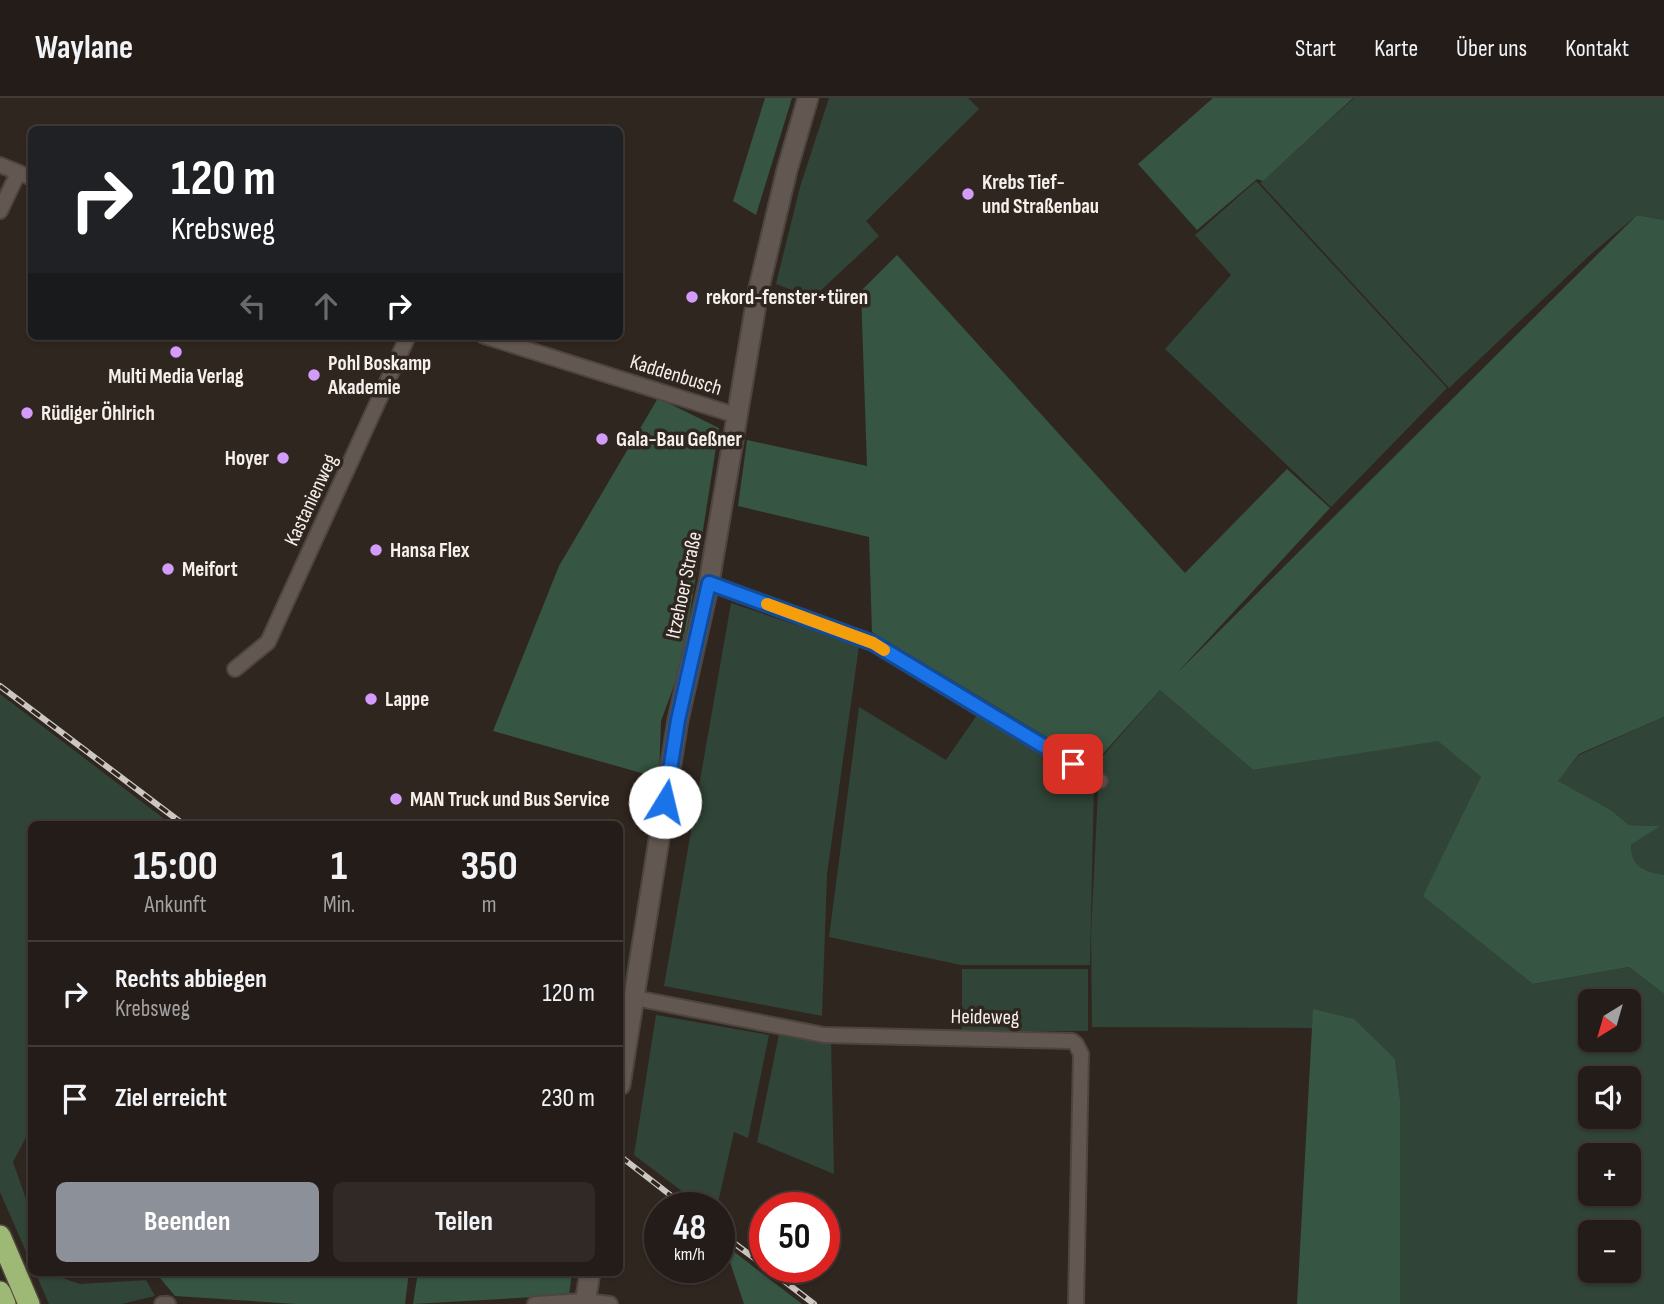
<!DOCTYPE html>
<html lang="de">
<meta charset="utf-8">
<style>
:root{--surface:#241c18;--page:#302925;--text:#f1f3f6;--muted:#a3a1a2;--line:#413a37;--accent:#8c9099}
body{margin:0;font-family:"Sofia Sans Condensed",sans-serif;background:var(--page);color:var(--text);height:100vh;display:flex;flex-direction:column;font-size:26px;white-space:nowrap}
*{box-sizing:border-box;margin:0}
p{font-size:23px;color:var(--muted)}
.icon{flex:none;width:38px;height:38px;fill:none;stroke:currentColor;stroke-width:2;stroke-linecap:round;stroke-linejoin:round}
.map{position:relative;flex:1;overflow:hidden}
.details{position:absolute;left:28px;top:723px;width:595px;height:455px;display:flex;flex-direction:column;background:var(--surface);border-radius:10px;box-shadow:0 2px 5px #0004,0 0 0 2px var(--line)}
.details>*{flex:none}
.guide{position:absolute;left:28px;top:28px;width:595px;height:214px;border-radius:10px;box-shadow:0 2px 5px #0004,0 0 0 2px var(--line);background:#202124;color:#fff;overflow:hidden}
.needle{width:46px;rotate:217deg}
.fabs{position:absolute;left:1578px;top:891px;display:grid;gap:14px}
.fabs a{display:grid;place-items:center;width:63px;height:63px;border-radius:10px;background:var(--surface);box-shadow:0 2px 5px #0004,0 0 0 2px var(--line);font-size:35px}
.speed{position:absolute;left:644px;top:1094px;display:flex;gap:14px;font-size:35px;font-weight:700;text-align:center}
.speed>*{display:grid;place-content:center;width:91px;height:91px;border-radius:50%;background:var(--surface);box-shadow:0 2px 5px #0004,0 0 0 2px var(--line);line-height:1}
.speed small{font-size:18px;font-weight:400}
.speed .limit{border:10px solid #d22;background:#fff;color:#111}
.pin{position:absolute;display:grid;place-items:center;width:60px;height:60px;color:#fff;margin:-30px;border-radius:14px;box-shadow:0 4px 10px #0006}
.me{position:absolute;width:77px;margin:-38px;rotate:9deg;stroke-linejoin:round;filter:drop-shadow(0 0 5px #0008)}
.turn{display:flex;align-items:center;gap:24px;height:147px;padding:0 28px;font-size:32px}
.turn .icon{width:91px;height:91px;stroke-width:2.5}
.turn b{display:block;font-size:49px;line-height:60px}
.lanes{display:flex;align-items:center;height:66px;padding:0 28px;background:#0003;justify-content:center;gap:35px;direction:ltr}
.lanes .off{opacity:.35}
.eta{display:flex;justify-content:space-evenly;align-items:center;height:119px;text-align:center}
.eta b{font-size:42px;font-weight:700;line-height:49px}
.primary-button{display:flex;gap:14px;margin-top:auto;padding:14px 28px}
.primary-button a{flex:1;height:80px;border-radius:10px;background:var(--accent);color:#fff;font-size:28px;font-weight:700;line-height:80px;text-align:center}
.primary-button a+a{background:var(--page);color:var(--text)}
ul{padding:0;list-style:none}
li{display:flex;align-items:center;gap:21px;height:105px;padding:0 28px;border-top:2px solid var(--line)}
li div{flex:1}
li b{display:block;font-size:26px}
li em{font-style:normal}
header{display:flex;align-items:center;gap:42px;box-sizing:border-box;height:98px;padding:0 35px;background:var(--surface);border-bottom:2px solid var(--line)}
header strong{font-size:33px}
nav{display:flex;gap:38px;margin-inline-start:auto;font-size:24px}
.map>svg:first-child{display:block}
.green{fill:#304437;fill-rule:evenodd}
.forest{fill:#365542}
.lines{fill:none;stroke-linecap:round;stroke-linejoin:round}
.minor-casing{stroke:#4d4540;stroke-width:18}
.secondary-casing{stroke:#4d4540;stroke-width:23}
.motorway-casing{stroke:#4d4540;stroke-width:24}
.minor{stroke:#625751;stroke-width:14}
.secondary{stroke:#625751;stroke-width:19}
.motorway{stroke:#9eb875;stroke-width:21}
.rail-casing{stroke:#cdc7c2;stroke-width:6}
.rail{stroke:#302620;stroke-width:3.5;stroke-dasharray:10;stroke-linecap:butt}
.route-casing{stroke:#114b97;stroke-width:18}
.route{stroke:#1a73e8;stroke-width:12}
.slow{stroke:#f59e0b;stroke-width:12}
.poi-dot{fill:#d39cfc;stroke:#302620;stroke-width:2.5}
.labels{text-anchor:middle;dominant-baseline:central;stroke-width:7;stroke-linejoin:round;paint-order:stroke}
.poi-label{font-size:21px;font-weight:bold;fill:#f6f0ec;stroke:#302620;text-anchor:start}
.street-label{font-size:21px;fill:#f6f0ec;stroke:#302620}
</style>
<header>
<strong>Waylane</strong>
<nav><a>Start</a><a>Karte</a><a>Über uns</a><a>Kontakt</a></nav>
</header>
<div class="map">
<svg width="1664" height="1206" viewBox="0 0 1664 1206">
<rect width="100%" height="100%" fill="#302620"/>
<g class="green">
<path d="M829,0H968L979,11L866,123L879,138L818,195H800L776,186L800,89Z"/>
<path d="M1354,0H1664V122L1637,117L1590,157L1449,290L1260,85Z"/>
<path d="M1256,83L1447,290L1331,409L1165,251L1231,177L1195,137Z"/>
<path d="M731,505L859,548L827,776L822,918L664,888Z"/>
<path d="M1160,592L1253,672L1438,642L1481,679L1533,886L1629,869L1664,896V1206H1400V1001L1395,961L1314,930L1092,929L1091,835L1098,692L1094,668ZM1591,903H1629V942H1591ZM1591,980H1629V1018H1591ZM1591,1057H1629V1096H1591ZM1591,1134H1629V1172H1591Z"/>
<path d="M0,596L171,726H32L31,1030L13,1064L31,1115V1165L0,1094Z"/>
<path d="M859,609L946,662L977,617L1094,686L1090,867H961L829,839Z"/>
<path d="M1664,619V777H1661C1643,771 1631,770 1631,747L1659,728L1629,727L1611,712L1557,683L1579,657Z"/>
<rect x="962" y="871" width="126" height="62"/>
<path d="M656,917L769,937L748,1040L734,1034L717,1109H703L634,1057Z"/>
<path d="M779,936L831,943L834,1076L757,1044Z"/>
<path d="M35,1174H53L54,1177L80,1186L146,1182L155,1198L122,1206H49Z"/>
</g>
<g class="forest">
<path d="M765,0H792L756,117L733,103Z"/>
<path d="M1213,0H1353L1263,83L1257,81L1197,132L1138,66Z"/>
<path d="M1637,117L1664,122V619L1579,656L1558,683L1611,712L1629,727L1660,728L1631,747C1631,769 1644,773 1664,777V896L1629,869L1533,886L1423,798L1481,679L1438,643L1253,672L1160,592L1093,667L872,534L869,439L738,408L747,342L867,368L861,193L897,157L1185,475L1287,371L1330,410L1177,575Z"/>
<path d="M658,300L719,330L682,566L661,623L659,680L493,633L559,468Z"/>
<path d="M1313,911L1354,921L1395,961L1400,1001V1206H1297Z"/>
<path d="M724,1146L802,1206H744Z"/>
<path d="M155,1174H409L405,1206H296L175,1198Z"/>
<path d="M418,1174H572L569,1197L413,1206Z"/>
</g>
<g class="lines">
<defs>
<g id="minor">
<path d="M0,67L32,80"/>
<path d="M0,113L18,75"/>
<path d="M484,238L735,317"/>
<path d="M709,485L873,545L1100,683"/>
<path d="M235,571L268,544L408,238"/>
<path d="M635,900L824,937L1072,943L1076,946L1081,956L1076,1206"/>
<path d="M162,1206H168"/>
<path d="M535,1206L585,1203L610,1206"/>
</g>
<g id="secondary">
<path d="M620,987L678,622L709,485L758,194L787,72L808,0"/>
<path d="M585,1206L590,1174"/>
</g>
<g id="motorway">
<path d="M0,1138L29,1206"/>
<path d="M0,1194L5,1206"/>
</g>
</defs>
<use href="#minor" class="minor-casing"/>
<use href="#secondary" class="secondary-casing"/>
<use href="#motorway" class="motorway-casing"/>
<use href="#minor" class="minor"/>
<use href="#secondary" class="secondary"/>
<use href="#motorway" class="motorway"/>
<defs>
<g id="rail">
<path d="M0,588L183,726"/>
<path d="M620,1058L687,1110"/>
<path d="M719,1134L765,1168"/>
<path d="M766,1169L814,1206"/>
</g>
</defs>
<use href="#rail" class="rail-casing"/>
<use href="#rail" class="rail"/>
</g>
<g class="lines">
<defs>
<path id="route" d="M665,704L678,622L709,485L873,545L1073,666"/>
</defs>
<use href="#route" class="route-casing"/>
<use href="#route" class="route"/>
<path class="slow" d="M767,506L873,545L884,552"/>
</g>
<g class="poi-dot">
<circle cx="968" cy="96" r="7"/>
<circle cx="692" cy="199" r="7"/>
<circle cx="176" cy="254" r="7"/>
<circle cx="314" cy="277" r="7"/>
<circle cx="27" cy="315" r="7"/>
<circle cx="602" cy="341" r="7"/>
<circle cx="283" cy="360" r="7"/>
<circle cx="376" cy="452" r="7"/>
<circle cx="168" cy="471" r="7"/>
<circle cx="371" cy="601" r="7"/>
<circle cx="396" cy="701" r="7"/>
</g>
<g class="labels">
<g class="poi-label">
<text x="982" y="84">Krebs Tief-<tspan x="982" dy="24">und Straßenbau</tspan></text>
<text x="706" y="199">rekord-fenster+türen</text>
<text x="328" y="265">Pohl Boskamp<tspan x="328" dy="24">Akademie</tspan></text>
<text x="176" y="278" text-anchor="middle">Multi Media Verlag</text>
<text x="41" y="315">Rüdiger Öhlrich</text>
<text x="616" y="341">Gala-Bau Geßner</text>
<text x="269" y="360" text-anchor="end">Hoyer</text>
<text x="390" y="452">Hansa Flex</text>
<text x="182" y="471">Meifort</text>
<text x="385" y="601">Lappe</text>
<text x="410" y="701">MAN Truck und Bus Service</text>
</g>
<g class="street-label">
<text transform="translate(676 277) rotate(17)">Kaddenbusch</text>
<text transform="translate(311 402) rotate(-65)">Kastanienweg</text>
<text transform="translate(684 487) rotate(-78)">Itzehoer Straße</text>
<text transform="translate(985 919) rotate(1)">Heideweg</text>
</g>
</g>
</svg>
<div class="fabs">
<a><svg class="needle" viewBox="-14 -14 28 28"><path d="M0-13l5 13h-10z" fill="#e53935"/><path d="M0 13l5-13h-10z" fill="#a3a1a2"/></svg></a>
<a><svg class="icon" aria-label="sound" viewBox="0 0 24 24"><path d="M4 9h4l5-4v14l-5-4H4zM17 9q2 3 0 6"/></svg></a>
<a>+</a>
<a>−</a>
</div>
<div class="speed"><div>48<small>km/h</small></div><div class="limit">50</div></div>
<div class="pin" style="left:1073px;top:666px;background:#d93025"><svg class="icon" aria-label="arrive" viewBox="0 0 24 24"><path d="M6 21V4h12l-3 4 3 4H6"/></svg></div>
<svg class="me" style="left:665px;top:704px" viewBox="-20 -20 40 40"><circle r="19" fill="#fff"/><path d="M0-13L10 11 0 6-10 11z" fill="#1a73e8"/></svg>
<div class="guide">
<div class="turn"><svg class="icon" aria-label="right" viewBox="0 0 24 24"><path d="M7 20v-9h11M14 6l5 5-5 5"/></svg><div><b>120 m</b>Krebsweg</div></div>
<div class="lanes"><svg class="icon off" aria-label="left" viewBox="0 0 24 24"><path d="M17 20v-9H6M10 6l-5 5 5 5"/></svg><svg class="icon off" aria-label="ahead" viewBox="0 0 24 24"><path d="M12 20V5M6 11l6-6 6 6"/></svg><svg class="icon" aria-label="right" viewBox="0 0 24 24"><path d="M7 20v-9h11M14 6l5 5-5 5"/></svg></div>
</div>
<section class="details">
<div class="eta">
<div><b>15:00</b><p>Ankunft</p></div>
<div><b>1</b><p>Min.</p></div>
<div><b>350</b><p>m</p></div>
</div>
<ul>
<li><svg class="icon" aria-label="right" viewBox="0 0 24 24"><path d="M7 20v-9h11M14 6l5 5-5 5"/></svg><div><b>Rechts abbiegen</b><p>Krebsweg</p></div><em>120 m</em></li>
<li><svg class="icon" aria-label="arrive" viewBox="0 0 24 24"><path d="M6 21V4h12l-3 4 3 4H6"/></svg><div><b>Ziel erreicht</b></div><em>230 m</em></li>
</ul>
<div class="primary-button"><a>Beenden</a><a>Teilen</a></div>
</section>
</div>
